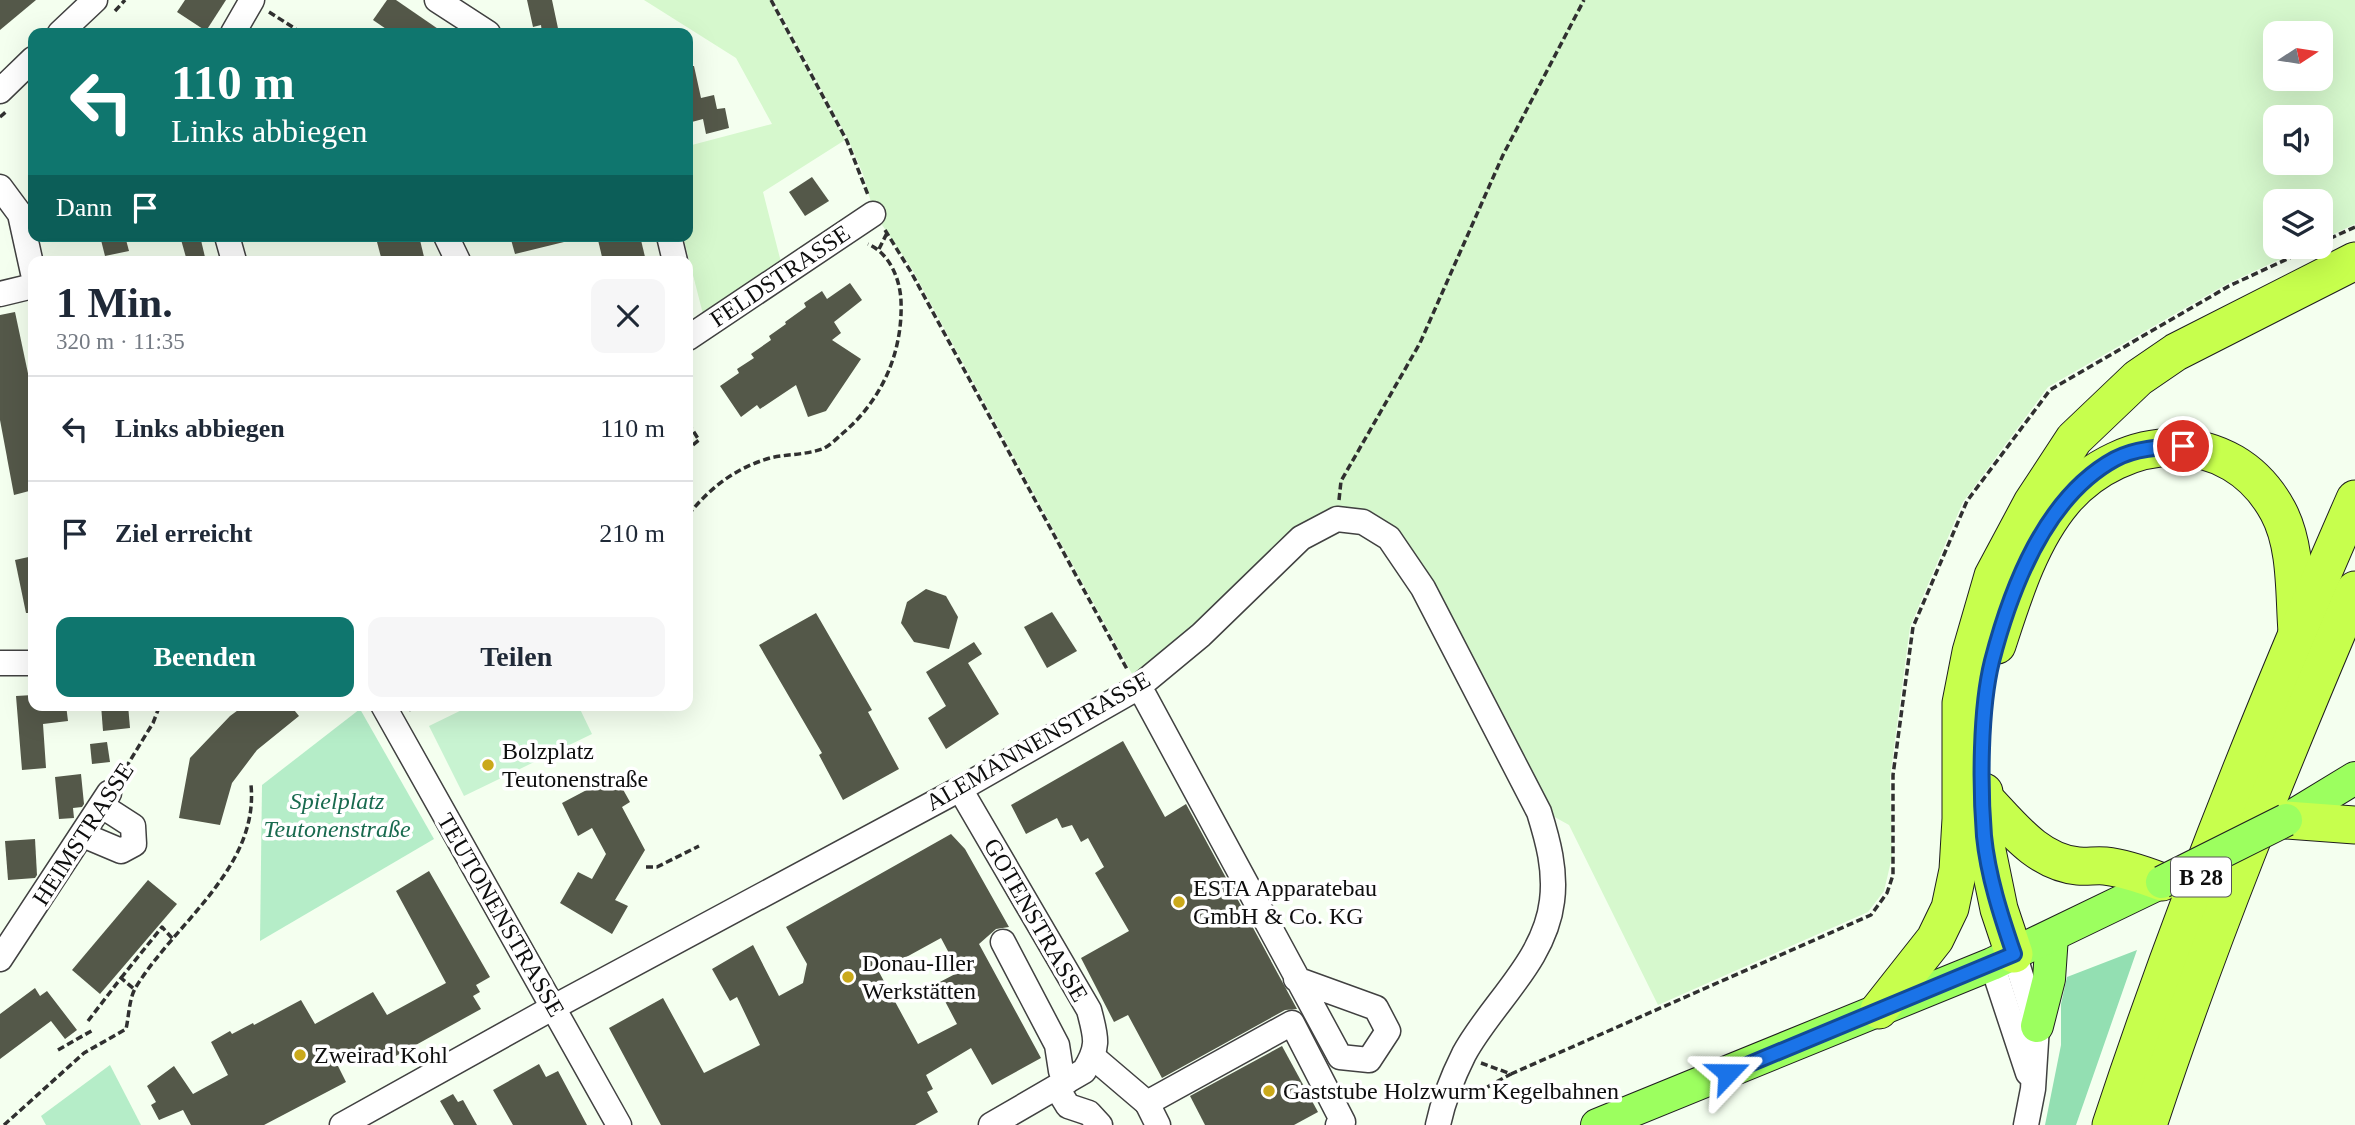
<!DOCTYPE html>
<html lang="de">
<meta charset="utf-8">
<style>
:root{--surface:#fff;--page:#f6f6f7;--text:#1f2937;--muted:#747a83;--line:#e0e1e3;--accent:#0f766e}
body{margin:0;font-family:"Times New Roman",serif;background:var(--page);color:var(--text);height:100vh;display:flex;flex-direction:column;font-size:26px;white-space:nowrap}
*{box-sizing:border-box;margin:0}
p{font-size:23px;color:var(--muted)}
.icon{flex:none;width:38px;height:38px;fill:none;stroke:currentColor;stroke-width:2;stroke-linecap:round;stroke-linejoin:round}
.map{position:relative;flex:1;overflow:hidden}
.side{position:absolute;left:28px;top:256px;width:665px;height:455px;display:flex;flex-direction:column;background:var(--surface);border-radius:14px;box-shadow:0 7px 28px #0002}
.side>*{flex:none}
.hud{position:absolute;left:28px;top:28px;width:665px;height:214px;border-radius:14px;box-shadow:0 7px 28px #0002;background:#0f766e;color:#fff;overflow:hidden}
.needle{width:46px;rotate:78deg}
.fabs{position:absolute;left:2263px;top:21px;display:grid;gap:14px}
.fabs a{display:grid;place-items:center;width:70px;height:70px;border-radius:14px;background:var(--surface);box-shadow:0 7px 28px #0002;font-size:35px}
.pin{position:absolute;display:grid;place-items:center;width:60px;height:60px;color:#fff;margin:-30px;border:4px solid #fff;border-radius:50%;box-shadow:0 2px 7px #0007}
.me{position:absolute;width:77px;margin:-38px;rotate:67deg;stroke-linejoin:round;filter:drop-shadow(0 0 5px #0008)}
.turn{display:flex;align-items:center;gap:24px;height:147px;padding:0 28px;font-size:32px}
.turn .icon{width:91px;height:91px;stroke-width:2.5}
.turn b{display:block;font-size:49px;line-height:60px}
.then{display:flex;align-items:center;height:66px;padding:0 28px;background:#0003;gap:14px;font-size:26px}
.round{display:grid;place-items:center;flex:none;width:74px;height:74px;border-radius:14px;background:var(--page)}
.headline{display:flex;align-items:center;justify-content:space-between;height:119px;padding:0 28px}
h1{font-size:42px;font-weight:800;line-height:52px}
.primary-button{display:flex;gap:14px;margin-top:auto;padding:14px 28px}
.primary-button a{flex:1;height:80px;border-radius:14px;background:var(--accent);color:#fff;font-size:28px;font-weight:800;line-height:80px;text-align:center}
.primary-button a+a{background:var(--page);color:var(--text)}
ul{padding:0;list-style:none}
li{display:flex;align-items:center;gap:21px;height:105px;padding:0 28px;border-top:2px solid var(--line)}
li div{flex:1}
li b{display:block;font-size:26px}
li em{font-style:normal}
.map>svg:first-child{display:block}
.farmland{fill:#d6f8cd;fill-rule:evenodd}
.green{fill:#b5edc8}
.forest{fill:#93dfb2}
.pitch{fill:#c8f3d1}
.building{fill:#545849;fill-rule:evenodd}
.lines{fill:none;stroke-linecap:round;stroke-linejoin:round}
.minor-casing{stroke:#414141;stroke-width:27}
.major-casing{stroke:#1f1f1f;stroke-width:34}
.highway-casing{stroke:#1f1f1f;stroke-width:39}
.path{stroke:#303030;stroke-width:3.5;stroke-dasharray:7 3.5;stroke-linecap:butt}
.minor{stroke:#fff;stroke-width:24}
.major{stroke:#9cff5f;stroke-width:32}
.highway{stroke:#c7ff4d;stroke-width:37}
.major-bridge-casing{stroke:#1f1f1f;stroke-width:34;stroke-linecap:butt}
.major-bridge{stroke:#9cff5f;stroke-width:32}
.route-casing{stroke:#114b97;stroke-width:18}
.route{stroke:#1a73e8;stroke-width:12}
.poi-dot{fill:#caa91a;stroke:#fff;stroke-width:2.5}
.labels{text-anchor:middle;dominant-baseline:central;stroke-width:7;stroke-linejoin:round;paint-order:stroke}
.shield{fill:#fff;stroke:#565656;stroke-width:2}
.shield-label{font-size:23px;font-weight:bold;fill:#0e0e0e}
.street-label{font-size:24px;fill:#0e0e0e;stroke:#fff}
.poi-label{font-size:24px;fill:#0e0e0e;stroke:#fff;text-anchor:start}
.park-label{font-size:24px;font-style:italic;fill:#196b4f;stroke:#fff}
</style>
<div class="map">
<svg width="2355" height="1125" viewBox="0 0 2355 1125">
<rect width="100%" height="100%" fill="#f4ffef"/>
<g class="farmland">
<path d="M644,0H770L845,140L763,192L782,266L704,318L683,236H688V146L772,124L736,58Z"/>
<path d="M773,0H2355V224L2321,240L2320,201H2275V247H2306L2227,284L2048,387L1963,502L1910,627L1890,778L1892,857L1884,891L1868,912L1658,1005L1569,825L1542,810L1390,533L1333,515L1137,683L912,269L874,213L863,174L848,139ZM2275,33H2320V79H2275ZM2275,117H2320V163H2275Z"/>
</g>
<g class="green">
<path d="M360,709L434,839L260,941L262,785Z"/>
<path d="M110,1065L141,1125H46L41,1116Z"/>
</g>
<path class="forest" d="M2137,950L2076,1125H2045L2061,1045V1004L2067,977Z"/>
<path class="pitch" d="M472,705H578L592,734L464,796L429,726Z"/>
<g class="building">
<path d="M0,0H36L0,30Z"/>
<path d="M185,0H226L206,31L177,12Z"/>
<path d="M387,0H396L444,33H392L373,20Z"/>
<path d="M527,0H552L559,33H542L541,25L533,27Z"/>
<path d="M688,66H694L701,98L714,95L717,109L725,108L729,128L706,134L703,119L688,123Z"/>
<path d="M812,177L829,201L805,216L789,192Z"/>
<path d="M100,236H125L129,251L105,256Z"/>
<path d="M180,236H200L205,257L187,261Z"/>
<path d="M399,236H419L425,261H382L377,242Z"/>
<path d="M510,236H563L564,242L515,254Z"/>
<path d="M611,236H640L646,261H603L598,240Z"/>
<path d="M850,283L862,300L834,322L841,333L832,340L861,359L826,411L808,417L796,385L760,409L757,405L741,417L720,386L739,373L737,369L754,358L751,354L771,340L769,336L786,324L785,322L806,307L804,303L822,291L827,299Z"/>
<path d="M15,312L33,397V490L14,495L0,420V315Z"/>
<path d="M33,556V613H26L15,560Z"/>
<path d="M926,589L946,596L958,617L949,649L914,642L901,623L907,602Z"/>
<path d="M1052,612L1077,651L1047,668L1024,627Z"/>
<path d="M816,613L872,710L868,712L899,769L843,800L819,755L822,753L759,645Z"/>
<path d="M974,642L982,654L968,663L999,714L946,749L928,718L946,706L926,672Z"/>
<path d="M33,695V705H66L68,721L43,724L46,768L22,770L16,696Z"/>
<path d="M101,705H128L130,728L103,731Z"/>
<path d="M245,705H290L299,716L257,750L232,783L220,825L179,818L190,758L230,716Z"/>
<path d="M1123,741L1165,817L1186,804L1297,1009L1285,1010L1162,1078L1128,1015L1114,1022L1081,958L1129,931L1095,873L1104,867L1088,838L1081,842L1072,825L1062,828L1057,818L1026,834L1011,805Z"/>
<path d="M107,742L110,762L92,764L90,744Z"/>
<path d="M81,774L84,804L82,807L73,808L74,818L59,819L55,777Z"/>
<path d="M615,775L630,802L622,807L645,850L615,900L628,906L612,934L560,903L578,872L592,879L606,854L592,828L578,836L562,803Z"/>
<path d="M951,834L965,849L1009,927L996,929L979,944L1041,1058L992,1085L971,1048L926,1075L933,1089L927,1092L938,1112L915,1125H661L609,1028L663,998L704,1073L760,1045L737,997L730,1001L712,969L753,945L779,996L803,983L807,964L786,927ZM941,938L959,972L936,984L957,1024L918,1044L879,972Z"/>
<path d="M35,839L37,875L35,878L8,880L5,841Z"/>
<path d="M429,871L490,977L476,985L480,992L473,996L481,1009L385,1062L375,1065L335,1060L346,1082L264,1125H191L183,1110L159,1120L151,1105L156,1102L147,1086L174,1066L193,1094L228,1075L211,1042L230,1031L232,1034L253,1023L254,1025L301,1000L315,1024L373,992L387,1015L446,983L396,891Z"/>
<path d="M148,880L177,904L100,994L72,970Z"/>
<path d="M35,988L40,996L47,991L77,1030L65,1039L51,1021L0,1059V1014Z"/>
<path d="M1282,1046L1318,1112L1294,1125H1205L1190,1096Z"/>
<path d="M539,1064L546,1077L558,1071L587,1125H513L493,1090Z"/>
<path d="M453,1094L458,1102L463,1100L477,1125H454L440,1101Z"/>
</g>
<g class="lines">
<defs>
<g id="minor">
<path d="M437,0L488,33"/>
<path d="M60,33L95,0"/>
<path d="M233,33L252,0"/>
<path d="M0,91L33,59"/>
<path d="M0,187L20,214L33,273"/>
<path d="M227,236L234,261"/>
<path d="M446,236L458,261"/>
<path d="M669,236L675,261"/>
<path d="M0,294L33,286"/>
<path d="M688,338L873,214"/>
<path d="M0,663H33"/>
<path d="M1137,688L1145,697L1340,1057L1369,1060L1388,1031L1376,1008L1296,979"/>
<path d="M383,705L619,1125"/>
<path d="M960,789L1089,1010C1096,1037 1100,1046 1084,1071L991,1125"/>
<path d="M83,835L121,851L134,844L133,826L102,806"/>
<path d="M1003,942L1057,1045L1061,1071L1066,1082"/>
<path d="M2014,954L2037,1026L2033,1089L2026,1125"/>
<path d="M0,959L109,793"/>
<path d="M1992,964L2028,1073"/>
<path d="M1093,1057L1147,1103L1292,1023L1343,1122L1338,1125"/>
<path d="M1057,1088L1068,1106L1089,1113L1100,1125"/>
<path d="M1147,1103L1158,1125"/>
<path d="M342,1125L554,1007L960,789L1137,688L1201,635L1301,538L1337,519L1363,522L1389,538L1423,588L1539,812C1548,841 1556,870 1552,901C1545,961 1491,1004 1464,1054C1453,1076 1443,1101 1438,1125"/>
</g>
<g id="major">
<path d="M2286,820L2355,778"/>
<path d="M2037,1026L2049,979L2052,936"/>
<path d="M1597,1125L1992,964L2162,882"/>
</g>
<g id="highway">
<path d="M1997,645C2013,596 2030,540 2064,500C2123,432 2231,424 2278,511C2297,546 2294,594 2297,632"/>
<path d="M1984,792V836L1999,909L2014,954"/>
<path d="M1984,798C2011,826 2037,862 2078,866C2087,867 2096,865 2105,866C2125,868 2144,875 2162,882"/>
<path d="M2286,820L2355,825"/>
<path d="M1879,1010L1935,939L1950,908L1958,870L1961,819V703L1971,652L1993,576L2032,503L2074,439L2138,378L2176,352L2355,261"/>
<path d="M2111,1125C2181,913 2265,704 2355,499"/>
<path d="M2148,1125C2208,943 2280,766 2355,590"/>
</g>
</defs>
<use href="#minor" class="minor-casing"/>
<use href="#major" class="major-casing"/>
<use href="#highway" class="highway-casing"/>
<g class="path">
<path d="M771,0L847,141L868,195"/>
<path d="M115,11L125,0"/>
<path d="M269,12L302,33"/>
<path d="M0,117L7,111"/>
<path d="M885,230L911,272L1128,671"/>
<path d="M2320,243L2355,227"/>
<path d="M879,249L887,233"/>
<path d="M688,423L699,440L688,449"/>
<path d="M1339,500L1341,481L1420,343L1503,155L1584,0"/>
<path d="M688,515C710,488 735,468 770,458C787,454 805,455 822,449C830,446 837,438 843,433C882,400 903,352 901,301C900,278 889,253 868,244"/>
<path d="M409,710L420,705"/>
<path d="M120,777L153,723L160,705"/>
<path d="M646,867H657L699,846"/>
<path d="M121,978L162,927L173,939"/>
<path d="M88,1021L121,978L134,989"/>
<path d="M58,1050L93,1030"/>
<path d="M1481,1063L1511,1074L1871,915L1887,893L1893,875V775L1913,627L1967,501L2050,390L2229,286L2313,247"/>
<path d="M1469,1097L1511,1074"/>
<path d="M4,1125L84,1053L126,1029C129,1016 129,998 136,987C175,923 259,868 251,785"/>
</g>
<use href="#minor" class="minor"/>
<use href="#major" class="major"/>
<use href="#highway" class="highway"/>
<defs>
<path id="major-bridge" d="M2162,882L2286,820"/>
</defs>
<use href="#major-bridge" class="major-bridge-casing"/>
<use href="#major-bridge" class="major-bridge"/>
</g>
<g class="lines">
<defs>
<path id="route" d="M1728,1073L2014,954C2001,916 1988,876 1984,836C1980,787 1980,709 1992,661C2011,588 2045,497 2115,459C2135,448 2161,447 2183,446"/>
</defs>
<use href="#route" class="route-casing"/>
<use href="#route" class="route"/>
</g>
<g class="poi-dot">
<circle cx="488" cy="765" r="7"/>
<circle cx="1179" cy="902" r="7"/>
<circle cx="848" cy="977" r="7"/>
<circle cx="300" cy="1055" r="7"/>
<circle cx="1269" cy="1091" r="7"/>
</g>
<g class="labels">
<rect class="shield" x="2171" y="857.5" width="60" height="39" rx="5"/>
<g class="shield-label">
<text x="2201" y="877">B 28</text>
</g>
<g class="street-label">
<text transform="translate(780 276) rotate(-34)">FELDSTRASSE</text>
<text transform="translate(1038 741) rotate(-30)">ALEMANNENSTRASSE</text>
<text transform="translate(83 834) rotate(-57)">HEIMSTRASSE</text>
<text transform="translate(501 915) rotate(60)">TEUTONENSTRASSE</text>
<text transform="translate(1036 920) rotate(60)">GOTENSTRASSE</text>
</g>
<g class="poi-label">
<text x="502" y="751">Bolzplatz<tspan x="502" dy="28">Teutonenstraße</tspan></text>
<text x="1193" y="888">ESTA Apparatebau<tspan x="1193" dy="28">GmbH &amp; Co. KG</tspan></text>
<text x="862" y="963">Donau-Iller<tspan x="862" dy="28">Werkstätten</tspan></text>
<text x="314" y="1055">Zweirad Kohl</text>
<text x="1283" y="1091">Gaststube Holzwurm Kegelbahnen</text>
</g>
<g class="park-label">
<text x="337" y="801">Spielplatz<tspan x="337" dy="28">Teutonenstraße</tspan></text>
</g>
</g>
</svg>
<div class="fabs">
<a><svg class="needle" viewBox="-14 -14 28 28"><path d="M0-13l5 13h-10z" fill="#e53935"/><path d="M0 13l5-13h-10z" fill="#747a83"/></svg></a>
<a><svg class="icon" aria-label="sound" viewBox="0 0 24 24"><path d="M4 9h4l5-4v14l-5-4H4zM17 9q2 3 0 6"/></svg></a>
<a><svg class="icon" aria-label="layers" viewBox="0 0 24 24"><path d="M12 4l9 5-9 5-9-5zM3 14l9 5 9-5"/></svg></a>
</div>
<div class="pin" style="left:2183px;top:446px;background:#d93025"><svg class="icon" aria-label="arrive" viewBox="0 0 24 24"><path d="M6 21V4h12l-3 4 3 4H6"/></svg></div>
<svg class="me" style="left:1728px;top:1073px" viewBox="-20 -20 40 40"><path d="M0-17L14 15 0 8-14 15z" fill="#1a73e8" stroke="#fff" stroke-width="4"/></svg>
<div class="hud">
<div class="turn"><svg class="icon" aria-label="left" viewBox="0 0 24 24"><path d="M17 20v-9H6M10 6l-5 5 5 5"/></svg><div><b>110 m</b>Links abbiegen</div></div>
<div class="then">Dann<svg class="icon" aria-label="arrive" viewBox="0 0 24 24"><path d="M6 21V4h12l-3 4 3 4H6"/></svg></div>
</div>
<section class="side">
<div class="headline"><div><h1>1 Min.</h1><p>320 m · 11:35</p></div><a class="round"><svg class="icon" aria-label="close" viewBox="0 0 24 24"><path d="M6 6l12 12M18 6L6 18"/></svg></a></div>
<ul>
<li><svg class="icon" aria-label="left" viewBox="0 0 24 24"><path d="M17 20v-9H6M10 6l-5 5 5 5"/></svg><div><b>Links abbiegen</b></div><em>110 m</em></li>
<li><svg class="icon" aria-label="arrive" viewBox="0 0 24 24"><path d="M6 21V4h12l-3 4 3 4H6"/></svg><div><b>Ziel erreicht</b></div><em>210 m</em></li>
</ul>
<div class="primary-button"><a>Beenden</a><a>Teilen</a></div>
</section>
</div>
